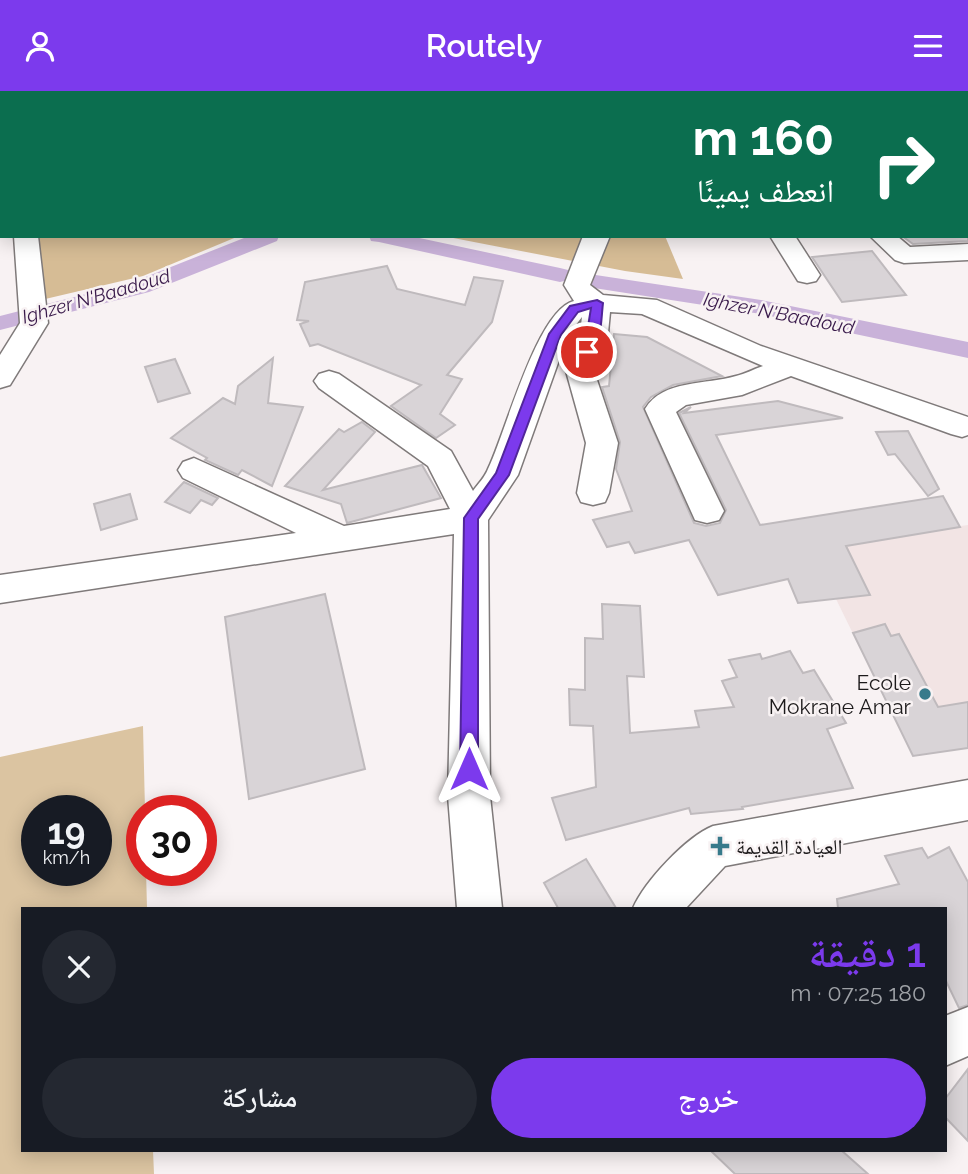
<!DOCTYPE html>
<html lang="ar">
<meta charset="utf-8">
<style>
:root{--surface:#171b24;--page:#242831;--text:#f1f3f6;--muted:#9ea1a6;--accent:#7c3aed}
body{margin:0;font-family:Raleway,"Noto Naskh Arabic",sans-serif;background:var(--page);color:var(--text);direction:rtl;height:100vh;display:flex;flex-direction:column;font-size:26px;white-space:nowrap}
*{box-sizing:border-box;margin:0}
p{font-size:23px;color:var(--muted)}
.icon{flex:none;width:38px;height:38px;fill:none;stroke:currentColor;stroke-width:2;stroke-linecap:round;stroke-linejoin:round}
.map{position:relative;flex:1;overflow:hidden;direction:ltr}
.details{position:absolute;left:21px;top:816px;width:926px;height:245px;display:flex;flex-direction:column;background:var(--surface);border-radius:0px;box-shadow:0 4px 18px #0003;direction:rtl}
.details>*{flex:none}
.hud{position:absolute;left:0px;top:0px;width:970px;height:147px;box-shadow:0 4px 18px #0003;direction:rtl;background:#0b6e4f;color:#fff;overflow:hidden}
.speed{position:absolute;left:21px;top:704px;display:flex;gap:14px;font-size:35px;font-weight:700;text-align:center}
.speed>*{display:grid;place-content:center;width:91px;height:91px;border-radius:50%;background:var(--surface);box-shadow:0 4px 18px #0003;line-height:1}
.speed small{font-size:18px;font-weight:400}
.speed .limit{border:10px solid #d22;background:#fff;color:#111}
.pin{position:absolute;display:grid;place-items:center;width:60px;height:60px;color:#fff;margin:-30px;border:4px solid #fff;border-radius:50%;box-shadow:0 2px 7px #0007}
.me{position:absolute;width:77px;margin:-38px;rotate:0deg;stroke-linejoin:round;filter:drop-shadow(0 0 5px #0008)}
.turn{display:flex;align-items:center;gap:24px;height:147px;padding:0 21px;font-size:32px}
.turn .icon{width:91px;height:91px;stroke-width:2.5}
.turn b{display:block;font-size:49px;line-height:60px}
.round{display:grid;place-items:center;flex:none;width:74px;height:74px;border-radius:37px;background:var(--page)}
.headline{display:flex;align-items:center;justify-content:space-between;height:119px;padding:0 21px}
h1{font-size:42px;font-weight:600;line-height:52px;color:var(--accent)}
.action{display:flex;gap:14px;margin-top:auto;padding:14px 21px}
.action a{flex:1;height:80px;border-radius:42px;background:var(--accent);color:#fff;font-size:28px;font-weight:600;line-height:80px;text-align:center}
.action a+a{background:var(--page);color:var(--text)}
header{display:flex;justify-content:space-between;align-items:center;height:91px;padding:0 21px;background:var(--accent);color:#fff;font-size:32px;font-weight:600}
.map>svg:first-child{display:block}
.built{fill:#f2e4e4}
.green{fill:#dbc4a1;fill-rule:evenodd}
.forest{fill:#d6bc95}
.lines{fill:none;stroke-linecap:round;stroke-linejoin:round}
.canal{fill:#c9b2d9;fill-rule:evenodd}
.building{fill:#d9d4d7;stroke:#bfbabd;stroke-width:2}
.minor-casing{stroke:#7f7a7a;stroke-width:3}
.major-casing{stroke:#7f7a7a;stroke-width:4}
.minor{fill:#fff;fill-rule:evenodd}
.major{fill:#fff;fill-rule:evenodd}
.route{fill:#7c3aed;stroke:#51269a;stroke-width:2}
.poi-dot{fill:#377a8b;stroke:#f8f2f3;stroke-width:2.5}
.labels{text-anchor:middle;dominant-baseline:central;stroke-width:5;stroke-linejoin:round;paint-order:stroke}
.far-water-label{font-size:19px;font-style:italic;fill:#391a4b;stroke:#f8f2f3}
.poi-label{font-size:21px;fill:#1c1a1b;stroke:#f8f2f3;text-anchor:end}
</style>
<header><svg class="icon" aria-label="menu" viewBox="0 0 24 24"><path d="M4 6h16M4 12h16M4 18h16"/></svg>Routely<svg class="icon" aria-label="person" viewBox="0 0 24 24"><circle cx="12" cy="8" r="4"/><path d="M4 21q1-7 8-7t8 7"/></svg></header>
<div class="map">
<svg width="968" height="1083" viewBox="0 0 968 1083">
<rect width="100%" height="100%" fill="#f8f2f3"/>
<path class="built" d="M968,434V657L913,665L810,455Z"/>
<path class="green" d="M143,635L145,719H142V779H146L147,817H23V1059H153L154,1083H0V666ZM37,719H96V779H37Z"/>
<g class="forest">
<path d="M34,145H239L143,185L41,209Z"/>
<path d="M443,145H665L683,188L625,180Z"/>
</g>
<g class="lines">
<g class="canal">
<path d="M249,145H279L277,150L149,201L0,239V225L133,191Z"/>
<path d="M369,145H410L560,177L568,179L571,184L568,189L560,191L379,151L371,150Z"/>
<path d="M589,183L761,209L968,251V267L761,223L581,195L578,190L581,185Z"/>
</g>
</g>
<g class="building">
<path d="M902,145H968V150L913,153Z"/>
<path d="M872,160L906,204L842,211L812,166Z"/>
<path d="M387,175L397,198L465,214L474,186L503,190L492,231L447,284L462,288L440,323L455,334L436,347L391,315L421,294L318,253L310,255L300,233L309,230L297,229L305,191Z"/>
<path d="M614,243L647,246L722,285L673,294L651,306L643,316L694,432L706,435L720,432L726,419L679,322L691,316L684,322L778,310L843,327L716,344L760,434L943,405L960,436L846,455L870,504L798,512L788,488L718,504L689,449L635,462L629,451L607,456L593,429L632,420L616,378L620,351L602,296L609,295Z"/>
<path d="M273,267L268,312L303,316L272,395L242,379L238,384L205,369L207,367L171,347L223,307L235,313L238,295Z"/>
<path d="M175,268L190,302L158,311L145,276Z"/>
<path d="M362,331L375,341L323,399L422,374L441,407L347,432L341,413L285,395L339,338L344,341Z"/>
<path d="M908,340L939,398L928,405L895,363L888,364L876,341Z"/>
<path d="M184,391L218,407L212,414L201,409L190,422L165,411Z"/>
<path d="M130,403L137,428L101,439L94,413Z"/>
<path d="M325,503L365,678L249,708L225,526Z"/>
<path d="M602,513L640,515L644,586L627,585L630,642L699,636L695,620L734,616L722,590L737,586L729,569L760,563L762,568L790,560L803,582L814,579L846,632L827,638L853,697L742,716L743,718L691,723L689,717L566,749L552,707L596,696L593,635L570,634L569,598L585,599V547L603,548Z"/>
<path d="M885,533L891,545L899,543L938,616L968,611V657L913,665L853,542Z"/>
<path d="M949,756L968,791V914L959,917L945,888V817H838L837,808L899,793L885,765L922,757L928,767Z"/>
<path d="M586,768L616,817H558L544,792Z"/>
<path d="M968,978V1050L945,1026V1008Z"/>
<path d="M710,1059H841L868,1083H735Z"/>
</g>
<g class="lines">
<defs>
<g id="minor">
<path d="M0,0H18V2H2V7Z"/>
<path d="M271,0H294L295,2H272Z"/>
<path d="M311,0H356L310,2Z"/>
<path d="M638,0H658L659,2H639Z"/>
<path d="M757,0H780L756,2Z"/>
<path d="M846,0H868L869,2H847Z"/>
<path d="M14,145H38L48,232L10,294L0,297V264L20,232Z"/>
<path d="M583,145H610L590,194L603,204L657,209L761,255L968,326V344L962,346L951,343L791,285L742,304L686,314L676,321L724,420L719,429L707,432L695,429L645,318C663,288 707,294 736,285C745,283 754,278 763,275L642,223L610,221L608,242L594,280L618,352L609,402L605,411L593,414L581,411L577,402L586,352L566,280L580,242L582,226L568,244L518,384L488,429L490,705L502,817H457L448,705L454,443L0,512V484L296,442L183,387L178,379L183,371L194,367L344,435L450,418L428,375L319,297L314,290L319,283L329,280L339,283L451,360L473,400C478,393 485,386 488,378C506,341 537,219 574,210L564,194Z"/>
<path d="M770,145H795L820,184L816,190L807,192L798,190Z"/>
<path d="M870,145H897L910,156L968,153V169L904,172L895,169Z"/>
<path d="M968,689V729L725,775L686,817H633C645,790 686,746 713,735Z"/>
<path d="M968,916V965L945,975V925Z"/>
</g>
<path id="major" d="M953,0H968V8V2Z"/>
</defs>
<use href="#minor" class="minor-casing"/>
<use href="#major" class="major-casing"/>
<use href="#minor" class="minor"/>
<use href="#major" class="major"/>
</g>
<path class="route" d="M597,209L603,212C601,227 602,258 587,265L581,261L587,242L591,217L578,221L561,244L509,384L478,428V678L475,684L469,687L463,684L460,678L464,427L496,382L549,243L570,215Z"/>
<g class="poi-dot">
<circle cx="925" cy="603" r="7"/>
<path d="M716.5 744.5h7v7h7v7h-7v7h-7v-7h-7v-7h7z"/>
</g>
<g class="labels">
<g class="far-water-label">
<text transform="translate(96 205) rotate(-16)">Ighzer N'Baadoud</text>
<text transform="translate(779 222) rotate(11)">Ighzer N'Baadoud</text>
</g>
<g class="poi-label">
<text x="911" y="591">Ecole<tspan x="911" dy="24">Mokrane Amar</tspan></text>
<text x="736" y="755" text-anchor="start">العيادة القديمة</text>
</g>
</g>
</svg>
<div class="speed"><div>19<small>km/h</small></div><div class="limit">30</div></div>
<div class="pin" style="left:587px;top:261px;background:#d93025"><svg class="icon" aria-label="arrive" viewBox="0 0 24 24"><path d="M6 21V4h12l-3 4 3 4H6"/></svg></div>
<svg class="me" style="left:469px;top:678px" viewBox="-20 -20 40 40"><path d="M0-17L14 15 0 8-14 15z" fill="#7c3aed" stroke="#fff" stroke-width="4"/></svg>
<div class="hud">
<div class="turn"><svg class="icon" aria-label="right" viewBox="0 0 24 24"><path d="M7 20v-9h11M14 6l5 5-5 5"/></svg><div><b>160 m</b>انعطف يمينًا</div></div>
</div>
<section class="details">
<div class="headline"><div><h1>1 دقيقة</h1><p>180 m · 07:25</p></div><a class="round"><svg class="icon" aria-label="close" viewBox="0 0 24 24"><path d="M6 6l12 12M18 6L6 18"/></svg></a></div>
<div class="action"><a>خروج</a><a>مشاركة</a></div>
</section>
</div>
